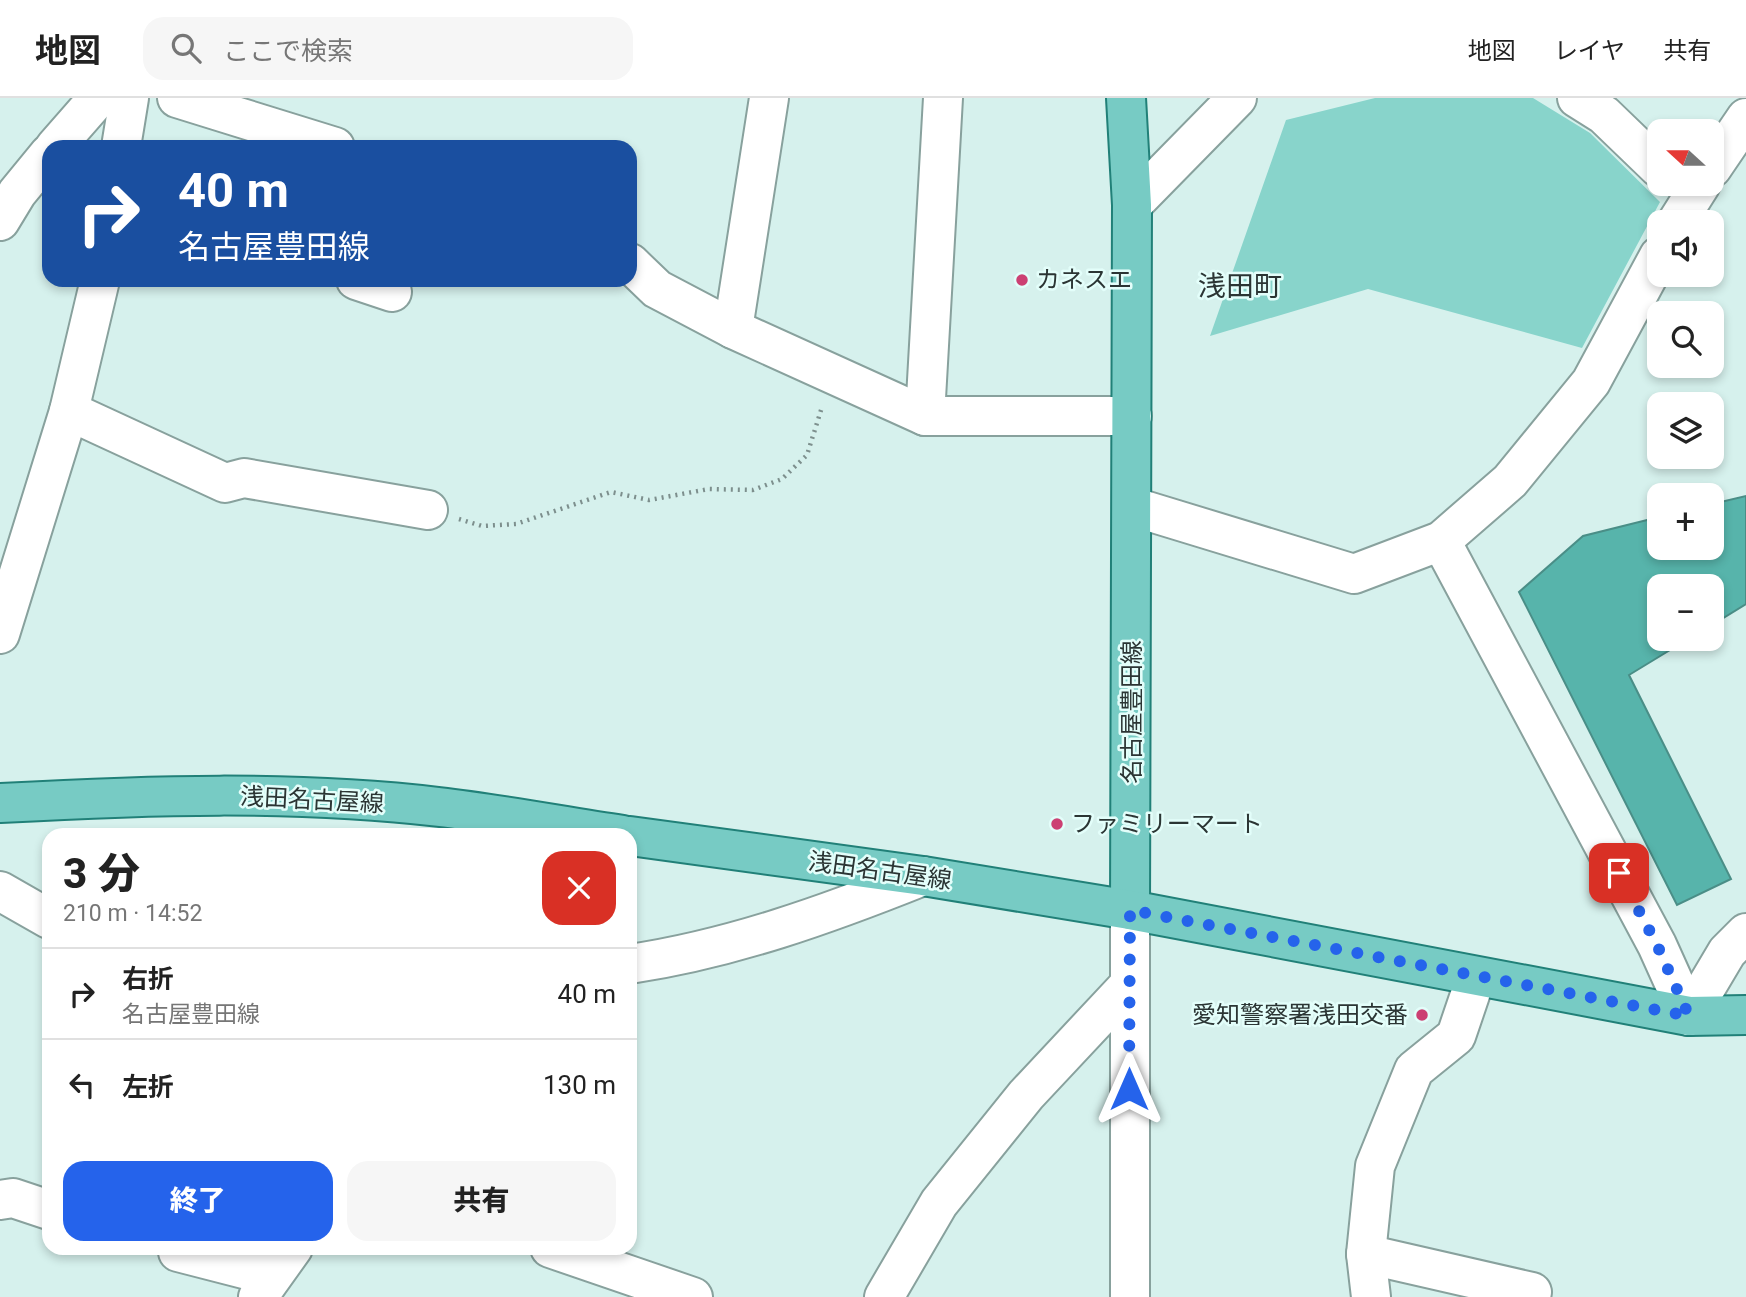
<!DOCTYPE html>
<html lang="ja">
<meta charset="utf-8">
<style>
:root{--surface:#fff;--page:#f6f6f6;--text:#222;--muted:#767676;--line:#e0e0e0;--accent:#2563eb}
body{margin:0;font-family:Roboto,"Noto Sans JP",sans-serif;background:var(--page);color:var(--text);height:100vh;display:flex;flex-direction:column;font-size:26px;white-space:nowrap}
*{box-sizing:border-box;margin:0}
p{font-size:23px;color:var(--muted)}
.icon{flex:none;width:38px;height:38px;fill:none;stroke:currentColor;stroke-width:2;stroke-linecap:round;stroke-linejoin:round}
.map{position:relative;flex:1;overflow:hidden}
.details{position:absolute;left:42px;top:730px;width:595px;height:427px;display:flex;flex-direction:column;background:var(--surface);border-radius:21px;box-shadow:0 4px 10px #0003}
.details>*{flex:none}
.banner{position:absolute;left:42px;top:42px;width:595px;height:147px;border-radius:21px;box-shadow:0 4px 10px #0003;background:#1a4fa0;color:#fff;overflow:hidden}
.needle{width:46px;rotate:291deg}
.tools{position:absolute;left:1647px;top:21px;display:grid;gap:14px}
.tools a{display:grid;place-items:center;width:77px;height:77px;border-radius:14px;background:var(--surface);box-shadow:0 4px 10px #0003;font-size:35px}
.pin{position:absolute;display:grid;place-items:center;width:60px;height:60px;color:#fff;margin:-30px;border-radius:14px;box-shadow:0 4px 10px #0006}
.me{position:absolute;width:77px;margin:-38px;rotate:0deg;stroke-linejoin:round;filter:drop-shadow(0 0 5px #0008)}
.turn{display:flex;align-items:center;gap:24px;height:147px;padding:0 21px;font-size:32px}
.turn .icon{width:91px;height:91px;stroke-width:2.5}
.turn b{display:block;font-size:49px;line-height:60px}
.round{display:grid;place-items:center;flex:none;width:74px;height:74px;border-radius:21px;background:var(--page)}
.summary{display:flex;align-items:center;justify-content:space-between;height:119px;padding:0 21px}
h1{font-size:42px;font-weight:800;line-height:52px}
.primary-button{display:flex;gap:14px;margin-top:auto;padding:14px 21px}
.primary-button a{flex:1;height:80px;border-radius:21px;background:var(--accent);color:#fff;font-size:28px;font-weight:800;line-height:80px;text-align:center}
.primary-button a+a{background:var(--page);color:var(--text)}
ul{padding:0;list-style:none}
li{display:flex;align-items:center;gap:21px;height:91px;padding:0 21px;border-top:2px solid var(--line)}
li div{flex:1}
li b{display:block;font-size:26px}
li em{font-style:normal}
header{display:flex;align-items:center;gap:42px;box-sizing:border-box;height:98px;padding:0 35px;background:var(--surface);border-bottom:2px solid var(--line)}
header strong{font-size:33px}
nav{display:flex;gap:38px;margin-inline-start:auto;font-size:24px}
.search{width:490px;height:63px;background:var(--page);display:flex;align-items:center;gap:18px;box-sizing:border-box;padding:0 24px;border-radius:21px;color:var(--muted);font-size:26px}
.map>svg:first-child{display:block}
.green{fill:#88d4cb}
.water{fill:#57b4ab;stroke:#4a8e87;stroke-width:2}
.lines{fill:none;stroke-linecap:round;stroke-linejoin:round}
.minor-casing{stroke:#88a19d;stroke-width:42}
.major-casing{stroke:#218078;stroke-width:42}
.path{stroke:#7d8f8d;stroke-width:4.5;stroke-dasharray:2 5;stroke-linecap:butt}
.minor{stroke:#fff;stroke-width:38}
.major{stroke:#77cbc4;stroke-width:38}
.route{stroke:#2563eb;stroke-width:12;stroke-dasharray:0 21.6}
.poi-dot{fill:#cc4073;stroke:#e3fefa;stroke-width:2.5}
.labels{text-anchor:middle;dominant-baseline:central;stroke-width:5;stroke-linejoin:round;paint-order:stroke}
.poi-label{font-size:24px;fill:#2b3534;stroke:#e3fefa;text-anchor:start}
.street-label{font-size:24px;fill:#2b3534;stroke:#e3fefa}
.quarter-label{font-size:28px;fill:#2b3534;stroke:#e3fefa}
</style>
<header>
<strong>地図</strong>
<div class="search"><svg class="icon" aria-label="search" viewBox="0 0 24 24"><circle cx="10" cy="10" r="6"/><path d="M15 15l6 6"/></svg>ここで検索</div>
<nav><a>地図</a><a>レイヤ</a><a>共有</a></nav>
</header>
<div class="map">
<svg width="1746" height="1199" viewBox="0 0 1746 1199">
<rect width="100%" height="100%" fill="#d6f1ed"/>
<path class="green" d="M1375,0H1533L1590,35L1660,104L1582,250L1368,191L1210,238L1286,22Z"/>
<path class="water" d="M1746,398V506L1712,527V488H1659V541H1688L1629,577L1731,781L1677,807L1519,494L1583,438L1659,419V450H1712V406Z"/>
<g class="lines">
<defs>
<g id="minor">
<path d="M177,0L335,49"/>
<path d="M1577,0L1604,17L1659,70"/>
<path d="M55,49L98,0"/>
<path d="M121,49L129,0"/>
<path d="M1712,70L1746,20"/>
<path d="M1132,107L1237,0"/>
<path d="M0,123L17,95L49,56"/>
<path d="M1677,124L1701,86"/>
<path d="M630,165L657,191L733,231L925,318H1132"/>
<path d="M356,182L392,194"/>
<path d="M733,231L769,0"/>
<path d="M69,313L225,385L244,380L428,412"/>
<path d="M925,318L943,0"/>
<path d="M1134,409L1354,476L1441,443L1510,383L1591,284L1659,158"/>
<path d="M1441,443L1657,847L1689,918"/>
<path d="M0,536L69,313L100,182"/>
<path d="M0,793L49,821"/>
<path d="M1130,812V1199"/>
<path d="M630,866C731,851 828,816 923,778"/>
<path d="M1689,918L1727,854L1746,835"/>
<path d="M0,1102L13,1100L49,1112"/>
<path d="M550,1150L693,1199"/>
<path d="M178,1154L271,1178"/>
<path d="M1366,1156L1532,1194"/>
<path d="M258,1199L293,1150"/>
<path d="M884,1199L939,1105L1026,997L1129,887"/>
<path d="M1371,1199L1366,1156L1375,1068L1414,972L1456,938L1476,879"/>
</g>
<g id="major">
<path d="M1126,0L1132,107L1130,812"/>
<path d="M0,705C147,697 293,692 439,709C500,716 562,728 623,737"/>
<path d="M630,738L923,778L1130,812L1689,918L1746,917"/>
</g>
</defs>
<use href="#minor" class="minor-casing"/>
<use href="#major" class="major-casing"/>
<path class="path" d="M459,421L482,428L516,426L611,394L649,402L709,391L753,392L782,381L807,357L822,309"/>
<use href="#minor" class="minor"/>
<use href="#major" class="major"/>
</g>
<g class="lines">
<path class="route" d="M1129,991L1130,812L1689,918L1657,847L1619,775"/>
</g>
<g class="poi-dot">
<circle cx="1022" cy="182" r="7"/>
<circle cx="1057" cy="726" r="7"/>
<circle cx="1422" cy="917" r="7"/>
</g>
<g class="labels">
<g class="poi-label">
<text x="1036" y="182">カネスエ</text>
<text x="1071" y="726">ファミリーマート</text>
<text x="1408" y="917" text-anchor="end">愛知警察署浅田交番</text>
</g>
<g class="street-label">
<text transform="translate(1132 614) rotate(-90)">名古屋豊田線</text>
<text transform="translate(312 702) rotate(3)">浅田名古屋線</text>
<text transform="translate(880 773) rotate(8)">浅田名古屋線</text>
</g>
<g class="quarter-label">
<text x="1240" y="188">浅田町</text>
</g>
</g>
</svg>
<div class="tools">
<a><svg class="needle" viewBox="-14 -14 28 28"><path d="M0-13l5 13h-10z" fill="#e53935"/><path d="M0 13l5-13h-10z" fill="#767676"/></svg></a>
<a><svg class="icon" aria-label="sound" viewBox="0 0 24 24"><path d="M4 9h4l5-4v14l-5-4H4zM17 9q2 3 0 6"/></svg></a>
<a><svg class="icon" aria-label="search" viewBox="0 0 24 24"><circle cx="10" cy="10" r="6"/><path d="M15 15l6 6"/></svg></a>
<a><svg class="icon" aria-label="layers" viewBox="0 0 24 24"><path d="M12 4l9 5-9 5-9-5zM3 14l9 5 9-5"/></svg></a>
<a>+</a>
<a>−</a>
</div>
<div class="pin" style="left:1619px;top:775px;background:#d93025"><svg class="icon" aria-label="arrive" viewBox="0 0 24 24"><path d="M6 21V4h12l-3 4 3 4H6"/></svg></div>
<svg class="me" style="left:1129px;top:991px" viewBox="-20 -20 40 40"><path d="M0-17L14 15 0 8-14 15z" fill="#2563eb" stroke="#fff" stroke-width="4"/></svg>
<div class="banner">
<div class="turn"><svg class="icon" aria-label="right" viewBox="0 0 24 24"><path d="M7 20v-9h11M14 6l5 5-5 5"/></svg><div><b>40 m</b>名古屋豊田線</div></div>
</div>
<section class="details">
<div class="summary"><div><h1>3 分</h1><p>210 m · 14:52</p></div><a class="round" style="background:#d93025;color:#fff"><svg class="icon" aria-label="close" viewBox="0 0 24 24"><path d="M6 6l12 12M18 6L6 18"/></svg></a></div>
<ul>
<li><svg class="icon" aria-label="right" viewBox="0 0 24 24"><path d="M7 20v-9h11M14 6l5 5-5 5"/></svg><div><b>右折</b><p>名古屋豊田線</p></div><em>40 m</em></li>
<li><svg class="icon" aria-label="left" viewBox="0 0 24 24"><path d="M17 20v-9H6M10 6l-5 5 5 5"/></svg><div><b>左折</b></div><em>130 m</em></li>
</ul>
<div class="primary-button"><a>終了</a><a>共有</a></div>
</section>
</div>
